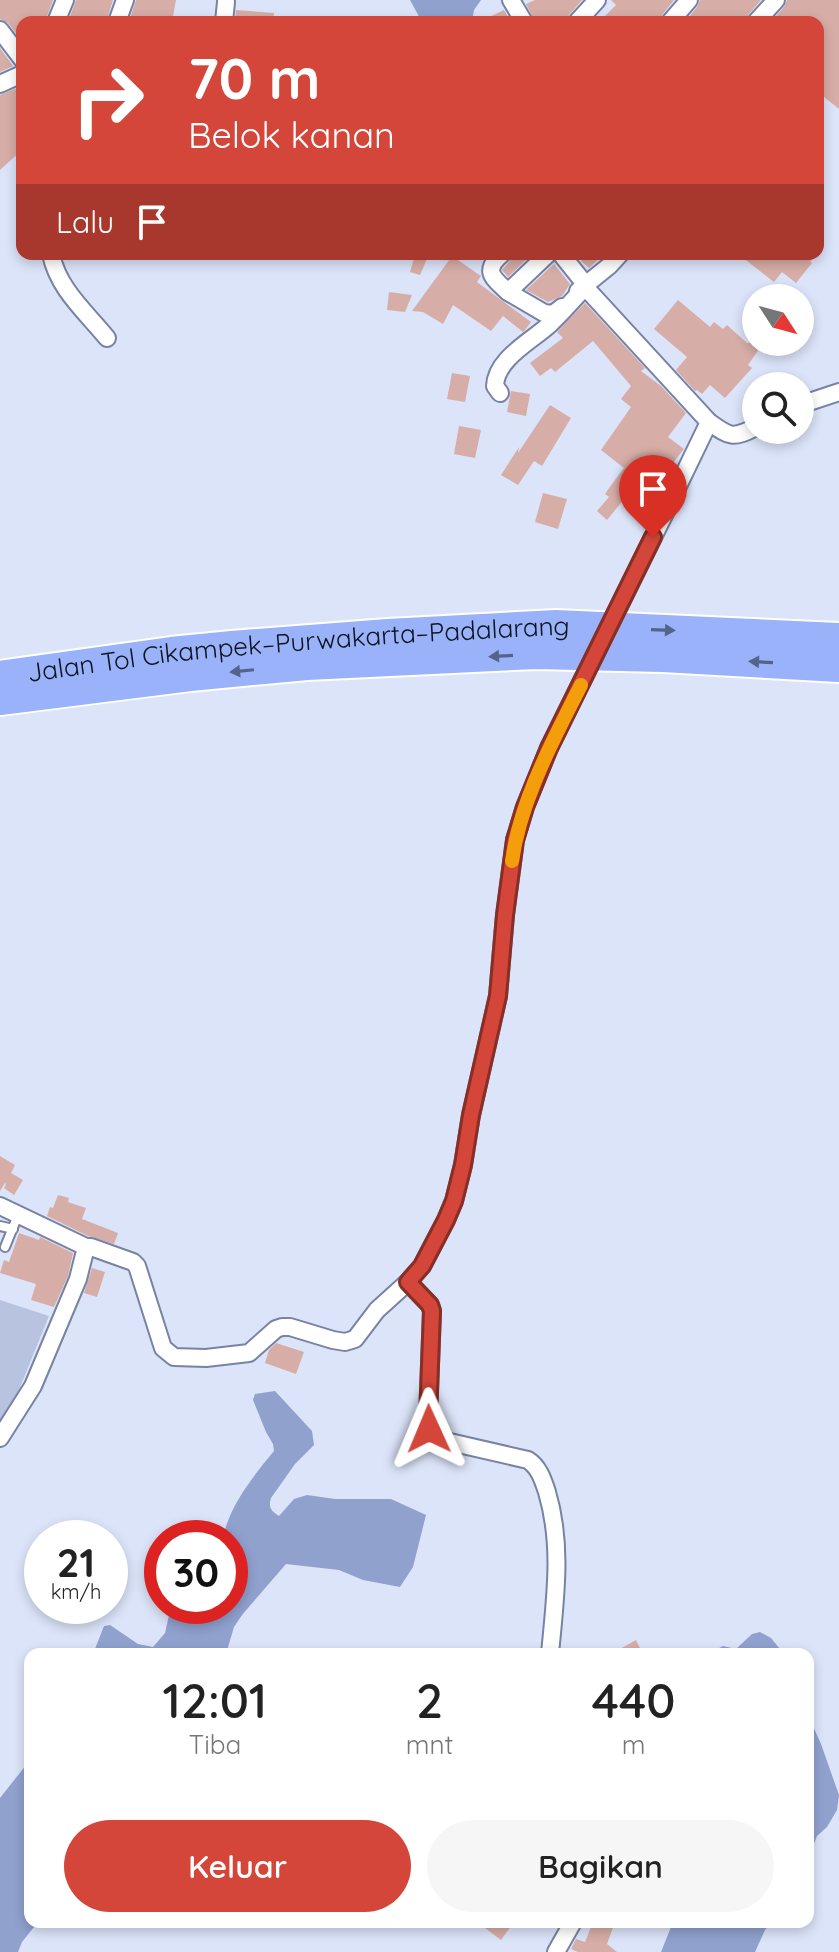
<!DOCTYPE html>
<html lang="id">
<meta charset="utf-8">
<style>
:root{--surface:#fff;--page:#f6f6f6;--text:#222;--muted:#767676;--accent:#d34639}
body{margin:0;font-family:Quicksand,sans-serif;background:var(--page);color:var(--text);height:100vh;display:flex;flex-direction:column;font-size:30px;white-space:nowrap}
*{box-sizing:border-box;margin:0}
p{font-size:26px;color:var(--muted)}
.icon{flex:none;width:44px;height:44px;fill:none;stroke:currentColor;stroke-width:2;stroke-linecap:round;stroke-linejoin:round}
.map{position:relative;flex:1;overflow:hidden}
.side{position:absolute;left:24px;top:1648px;width:790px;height:280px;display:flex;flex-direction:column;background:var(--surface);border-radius:16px;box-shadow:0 4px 12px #0003}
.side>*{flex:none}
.top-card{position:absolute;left:16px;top:16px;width:808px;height:244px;border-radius:16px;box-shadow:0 4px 12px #0003;background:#d34639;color:#fff;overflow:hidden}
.needle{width:52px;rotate:126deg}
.buttons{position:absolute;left:742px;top:284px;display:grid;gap:16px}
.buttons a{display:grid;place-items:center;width:72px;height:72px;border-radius:50%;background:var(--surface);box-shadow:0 4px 12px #0003;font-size:40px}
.speed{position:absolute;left:24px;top:1520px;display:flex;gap:16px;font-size:40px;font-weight:700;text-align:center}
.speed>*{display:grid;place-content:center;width:104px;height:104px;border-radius:50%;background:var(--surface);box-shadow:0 4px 12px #0003;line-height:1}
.speed small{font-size:20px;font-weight:400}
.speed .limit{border:12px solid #d22;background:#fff;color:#111}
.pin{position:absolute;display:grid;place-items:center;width:68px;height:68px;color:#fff;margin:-82px -34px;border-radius:50% 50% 50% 0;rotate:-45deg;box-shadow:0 0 8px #0007}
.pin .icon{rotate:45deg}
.me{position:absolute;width:88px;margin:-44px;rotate:359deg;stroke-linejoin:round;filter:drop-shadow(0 0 6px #0008)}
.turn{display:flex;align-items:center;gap:28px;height:168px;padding:0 40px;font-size:36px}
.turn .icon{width:104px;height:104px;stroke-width:2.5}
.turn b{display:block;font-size:56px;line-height:68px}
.then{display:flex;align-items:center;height:76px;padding:0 40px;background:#0003;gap:16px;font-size:30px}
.eta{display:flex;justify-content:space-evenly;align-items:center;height:136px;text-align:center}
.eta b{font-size:48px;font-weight:600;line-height:56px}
.button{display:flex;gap:16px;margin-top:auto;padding:16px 40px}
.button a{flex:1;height:92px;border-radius:48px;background:var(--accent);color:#fff;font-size:32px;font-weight:600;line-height:92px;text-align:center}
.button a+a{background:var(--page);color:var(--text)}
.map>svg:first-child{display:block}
.green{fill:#b8c3df}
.forest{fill:#90a1ce}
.building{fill:#d7ada7}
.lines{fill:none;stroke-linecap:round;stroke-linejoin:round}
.service-casing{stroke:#7883a3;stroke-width:12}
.minor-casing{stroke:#7883a3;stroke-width:20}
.motorway-casing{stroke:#fff;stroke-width:34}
.service{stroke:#fff;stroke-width:8}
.minor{stroke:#fff;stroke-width:16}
.motorway{stroke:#99b2f9;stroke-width:30}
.minor-bridge-casing{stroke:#7883a3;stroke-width:20;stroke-linecap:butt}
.minor-bridge{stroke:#fff;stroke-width:16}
.oneway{fill:#54638c}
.route-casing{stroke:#892e25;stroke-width:20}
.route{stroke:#d34639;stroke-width:14}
.slow{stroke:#f59e0b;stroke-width:14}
.labels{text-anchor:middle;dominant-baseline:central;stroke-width:7;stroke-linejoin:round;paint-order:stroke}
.street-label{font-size:26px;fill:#0f141f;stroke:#fff}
</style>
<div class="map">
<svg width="839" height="1952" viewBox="0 0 839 1952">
<rect width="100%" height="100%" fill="#dce4f9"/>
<path class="green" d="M0,1300L49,1316L14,1402L0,1422Z"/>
<g class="forest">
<path d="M410,0H481L474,10L472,22H422Z"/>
<path d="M275,1391L312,1431L314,1445L295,1464L271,1498C268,1507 271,1511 279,1516L294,1499L307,1495L335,1499H391L426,1515L413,1567L400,1587L363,1580L339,1570L286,1564L242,1615L234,1627L226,1654H93L104,1626L110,1625L138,1644L153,1647L165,1633L171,1606H230V1538H223C229,1506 254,1475 274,1451L273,1444L266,1432L253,1400L255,1394Z"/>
<path d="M760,1632L771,1638L784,1654H708L723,1646L736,1649L752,1634Z"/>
<path d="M808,1715L821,1744L839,1795L837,1810L827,1827L817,1836L812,1849L809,1869L812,1881L808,1901Z"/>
<path d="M30,1760V1922H38L22,1942L18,1952H0V1798Z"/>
<path d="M673,1922H772L765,1930L755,1952H661Z"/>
</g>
<g class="building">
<path d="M0,0H53L45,22H22V41L8,23L0,19Z"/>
<path d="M76,0H113L106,22H68Z"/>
<path d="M136,0H176L172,22L129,21Z"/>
<path d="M535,0H582L569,15L566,22H535L526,4Z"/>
<path d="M611,0H674L662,15L659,22H599L616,5Z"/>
<path d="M700,0H761L748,15L745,22H685L697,7Z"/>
<path d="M787,0H839V109L818,92V22H771L784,7Z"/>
<path d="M236,10L274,13L273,22H235Z"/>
<path d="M504,10L511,22H479Z"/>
<path d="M0,48L13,66L0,72Z"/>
<path d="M22,86V150L0,170V95Z"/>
<path d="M415,254H429L420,275L410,272Z"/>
<path d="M513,254H532L508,277L502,270L510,261Z"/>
<path d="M588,254H604L589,268L581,261Z"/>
<path d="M738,254H817L810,262L812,263L796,283L782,272L774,282Z"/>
<path d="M452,256L481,276L477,282L531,322L525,330L523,332L503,316L491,331L453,305L443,324L423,312L412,311Z"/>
<path d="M554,264L570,284L562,296L548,302L526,290Z"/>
<path d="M389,292L412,295L405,312L387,310Z"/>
<path d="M678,300L710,327L714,322L723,329L727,325L747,343L764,342L748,365L752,368L725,398L710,385L702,394L697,390L695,391L676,370L687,357L654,329Z"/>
<path d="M585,303L645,368L641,371L661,386L686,413L668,437L684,449L668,469L672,472L659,489L647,480L628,503L624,499L607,520L597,511L609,497L605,494L609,488L624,468L601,450L631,407L621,399L631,386L593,341L555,372L551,368L540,376L530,363L563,338L557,332Z"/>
<path d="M452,373L470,376L465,402L447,399Z"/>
<path d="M511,391L530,394L526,416L507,412Z"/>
<path d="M550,405L571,418L542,466L534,461L518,485L501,475L519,447L518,453Z"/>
<path d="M459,426L481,430L475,458L454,454Z"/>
<path d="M543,493L567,499L558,529L535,522Z"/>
<path d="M0,1156L15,1165L11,1173L23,1180L14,1195L4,1188L6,1184L5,1183L0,1191Z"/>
<path d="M58,1195L69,1198L68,1202L86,1208L82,1219L118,1233L114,1244L88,1236L47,1216L50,1207L53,1208Z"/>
<path d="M19,1233L39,1240L40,1237L73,1253L68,1276L54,1307L31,1300L36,1284L0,1273L4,1260L9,1262Z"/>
<path d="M92,1268L105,1272L97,1297L84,1293Z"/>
<path d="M276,1343L304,1352L296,1374L265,1363L269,1350Z"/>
<path d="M636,1640L643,1654H611Z"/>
<path d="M477,1922H514L501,1940Z"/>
<path d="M593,1922H615L607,1944L617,1952H578L571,1949L576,1939L585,1942Z"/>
</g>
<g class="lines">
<defs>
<g id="service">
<path d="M0,1226L13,1229"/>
<path d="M5,1247L18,1215"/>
</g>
<g id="minor">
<path d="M511,0L524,22"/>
<path d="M56,22L65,0"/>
<path d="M117,22L125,0"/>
<path d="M224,22L226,2"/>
<path d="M577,22L597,0"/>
<path d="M670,22L689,0"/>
<path d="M756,22L776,0"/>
<path d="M0,30L22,59"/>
<path d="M0,84L22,74"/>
<path d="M51,254C58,289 86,312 107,338"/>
<path d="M502,254C482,271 493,278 508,292L548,254"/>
<path d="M561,254L585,284V287L709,422L666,511"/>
<path d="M578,291L609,266L620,254"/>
<path d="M508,292L544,313L553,314L562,307"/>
<path d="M500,393L495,386C496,359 530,342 549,325C562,313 573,300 585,287"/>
<path d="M800,405L839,392"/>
<path d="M709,422C730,437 732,439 756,427"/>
<path d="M0,1206L86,1247H91L133,1262L137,1266L163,1348L174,1357L206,1358L249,1353L276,1329L282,1327H290L333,1340L345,1342L355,1339L377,1310L408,1282L422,1266L446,1220L454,1201L463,1165L471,1115L498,996L505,915L515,840L525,807L549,748"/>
<path d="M408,1282L430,1305L432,1311L428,1419L431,1432L441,1440L528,1460C539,1467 543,1480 547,1492C563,1546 555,1599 550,1654"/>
<path d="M0,1438L33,1386L78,1279L86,1247"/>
<path d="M556,1952L573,1922"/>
</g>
<g id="motorway">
<path id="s1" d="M0,676L171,652L232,646L388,634L556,625L839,638"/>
<path d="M0,700L190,676L307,665L536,654L663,657L839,667"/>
</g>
</defs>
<use href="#service" class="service-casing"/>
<use href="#minor" class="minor-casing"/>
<use href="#motorway" class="motorway-casing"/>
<use href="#service" class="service"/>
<use href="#minor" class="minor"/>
<use href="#motorway" class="motorway"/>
<defs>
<path id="minor-bridge" d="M549,748L666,511"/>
</defs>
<use href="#minor-bridge" class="minor-bridge-casing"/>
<use href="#minor-bridge" class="minor-bridge"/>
</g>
<defs><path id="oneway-solid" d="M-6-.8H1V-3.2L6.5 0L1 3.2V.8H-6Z" transform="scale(2)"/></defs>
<g class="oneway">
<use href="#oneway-solid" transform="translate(663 630) rotate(2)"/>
<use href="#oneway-solid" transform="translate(501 656) rotate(177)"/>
<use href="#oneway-solid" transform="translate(761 662) rotate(-177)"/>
<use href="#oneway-solid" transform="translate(242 671) rotate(174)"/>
</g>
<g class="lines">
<defs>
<path id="route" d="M429,1429L428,1419L432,1311L430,1305L408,1282L422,1266L446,1220L454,1201L463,1165L471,1115L498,996L505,915L515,840L525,807L549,748L653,537"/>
</defs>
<use href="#route" class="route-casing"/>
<use href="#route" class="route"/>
<path class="slow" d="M512,861C521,798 553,741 581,685"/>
</g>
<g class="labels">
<g class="street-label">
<text stroke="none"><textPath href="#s1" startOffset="300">Jalan Tol Cikampek–Purwakarta–Padalarang</textPath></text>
</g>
</g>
</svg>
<div class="buttons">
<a><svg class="needle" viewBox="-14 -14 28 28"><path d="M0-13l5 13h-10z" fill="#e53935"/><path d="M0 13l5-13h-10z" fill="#767676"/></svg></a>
<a><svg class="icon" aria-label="search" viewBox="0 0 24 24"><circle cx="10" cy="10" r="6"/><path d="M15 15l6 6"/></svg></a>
</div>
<div class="speed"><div>21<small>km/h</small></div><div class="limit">30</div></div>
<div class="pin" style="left:653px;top:537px;background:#d93025"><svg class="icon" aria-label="arrive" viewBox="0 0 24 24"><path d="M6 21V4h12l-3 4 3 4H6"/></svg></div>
<svg class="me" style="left:429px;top:1429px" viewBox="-20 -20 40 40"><path d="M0-17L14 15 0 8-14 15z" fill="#d34639" stroke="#fff" stroke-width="4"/></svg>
<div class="top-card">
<div class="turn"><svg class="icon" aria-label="right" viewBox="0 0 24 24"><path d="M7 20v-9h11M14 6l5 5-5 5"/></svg><div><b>70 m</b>Belok kanan</div></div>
<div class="then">Lalu<svg class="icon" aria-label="arrive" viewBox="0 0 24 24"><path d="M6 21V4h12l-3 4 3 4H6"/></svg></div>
</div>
<section class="side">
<div class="eta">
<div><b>12:01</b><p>Tiba</p></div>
<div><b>2</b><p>mnt</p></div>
<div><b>440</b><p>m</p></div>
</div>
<div class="button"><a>Keluar</a><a>Bagikan</a></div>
</section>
</div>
